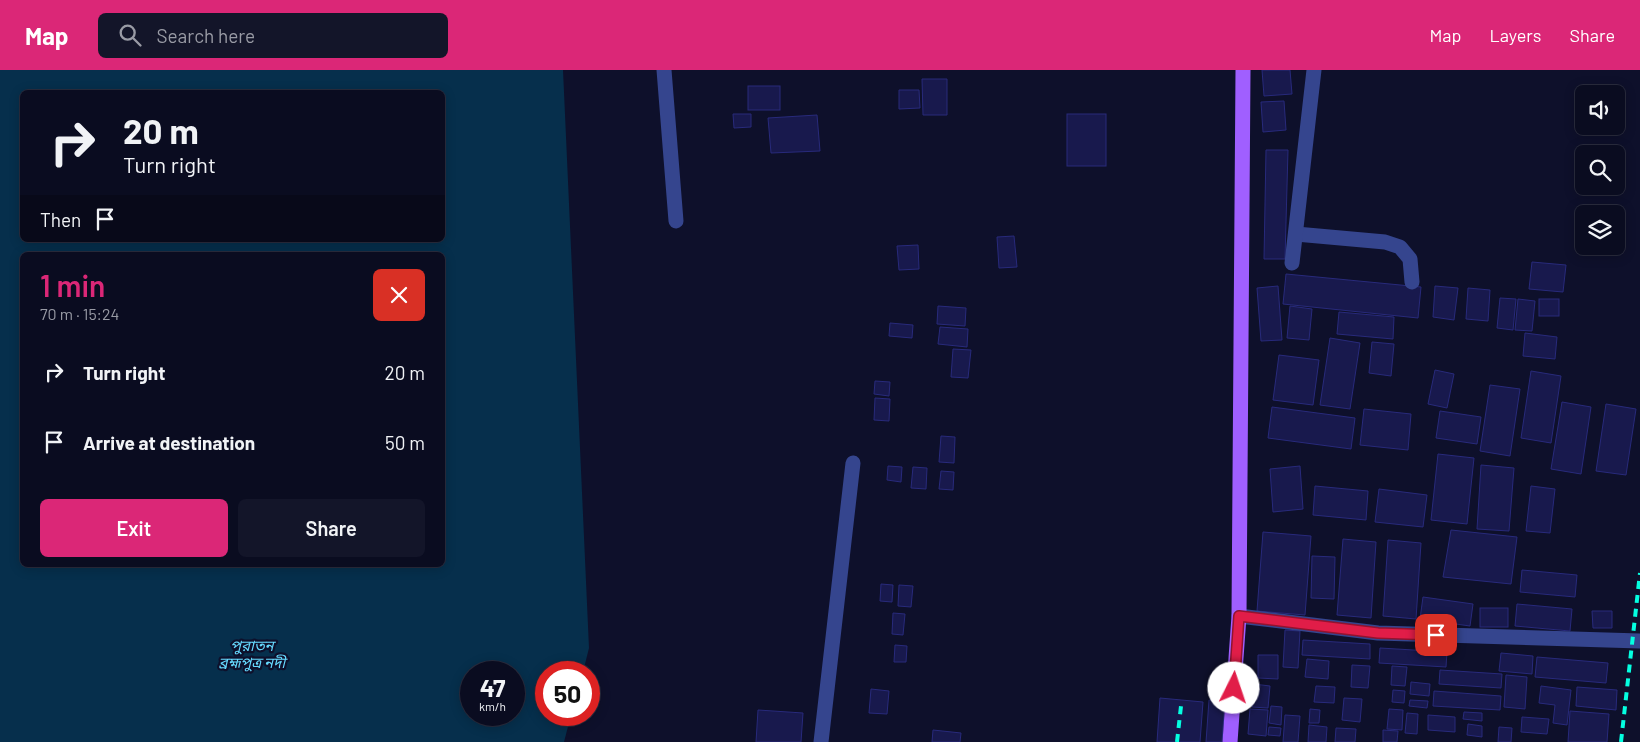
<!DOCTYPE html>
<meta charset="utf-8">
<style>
:root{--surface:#0a0c20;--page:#131529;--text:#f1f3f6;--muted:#999ba5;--line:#2a2c3e;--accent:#db2777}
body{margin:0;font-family:Barlow,"Noto Sans Bengali",sans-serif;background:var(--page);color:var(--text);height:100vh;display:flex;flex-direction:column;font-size:19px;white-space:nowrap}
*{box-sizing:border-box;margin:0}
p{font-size:16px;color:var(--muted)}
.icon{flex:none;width:28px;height:28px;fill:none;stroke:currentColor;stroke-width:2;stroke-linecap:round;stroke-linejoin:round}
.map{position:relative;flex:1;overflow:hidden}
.drawer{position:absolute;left:20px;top:182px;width:425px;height:315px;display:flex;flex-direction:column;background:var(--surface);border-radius:8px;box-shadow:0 2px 12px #0003,0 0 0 1px var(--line)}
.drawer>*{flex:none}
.hud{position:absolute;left:20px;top:20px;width:425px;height:152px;border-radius:8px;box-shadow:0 2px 12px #0003,0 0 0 1px var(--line);background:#0a0c20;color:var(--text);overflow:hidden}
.buttons{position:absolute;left:1575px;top:15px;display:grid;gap:10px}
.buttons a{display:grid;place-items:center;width:50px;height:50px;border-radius:8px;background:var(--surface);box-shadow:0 2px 12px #0003,0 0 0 1px var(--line);font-size:25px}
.speed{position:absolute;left:460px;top:591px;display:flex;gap:10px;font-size:25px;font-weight:700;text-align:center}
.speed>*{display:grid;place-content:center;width:65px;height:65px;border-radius:50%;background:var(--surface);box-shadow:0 2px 12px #0003,0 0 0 1px var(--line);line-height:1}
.speed small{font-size:12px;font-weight:400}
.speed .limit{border:8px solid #d22;background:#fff;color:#111}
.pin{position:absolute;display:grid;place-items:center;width:42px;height:42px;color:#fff;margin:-21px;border-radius:10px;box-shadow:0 2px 8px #0006}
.me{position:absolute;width:55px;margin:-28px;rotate:4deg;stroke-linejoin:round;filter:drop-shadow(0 0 4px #0008)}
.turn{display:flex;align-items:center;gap:18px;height:105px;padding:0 20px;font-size:22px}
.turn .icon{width:65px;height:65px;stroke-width:2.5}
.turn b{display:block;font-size:35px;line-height:42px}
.then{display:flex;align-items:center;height:48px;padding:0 20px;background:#0003;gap:10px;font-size:19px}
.round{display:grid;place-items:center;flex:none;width:52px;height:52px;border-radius:8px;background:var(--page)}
.head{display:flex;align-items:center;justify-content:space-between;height:85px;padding:0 20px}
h1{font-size:30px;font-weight:600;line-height:38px;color:var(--accent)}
.button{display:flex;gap:10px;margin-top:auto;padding:10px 20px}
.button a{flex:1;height:58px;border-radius:8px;background:var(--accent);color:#fff;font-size:20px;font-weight:600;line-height:58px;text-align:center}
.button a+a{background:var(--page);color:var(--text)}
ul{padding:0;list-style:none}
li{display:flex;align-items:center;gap:15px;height:70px;padding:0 20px}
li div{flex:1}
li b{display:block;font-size:19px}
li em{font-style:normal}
header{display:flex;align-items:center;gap:30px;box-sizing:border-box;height:70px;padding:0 25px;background:var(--accent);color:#fff}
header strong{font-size:24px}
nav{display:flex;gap:28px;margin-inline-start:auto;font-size:18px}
.search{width:350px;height:45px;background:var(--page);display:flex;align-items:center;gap:12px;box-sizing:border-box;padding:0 18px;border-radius:8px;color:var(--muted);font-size:19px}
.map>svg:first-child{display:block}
.water{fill:#062f4c;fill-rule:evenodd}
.building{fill:#18194d;stroke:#282a7b}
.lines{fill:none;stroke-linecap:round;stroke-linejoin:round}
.minor{stroke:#35458e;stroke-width:15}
.major{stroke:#a05fff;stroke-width:15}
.rail{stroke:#04ffe1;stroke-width:4;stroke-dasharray:8 6;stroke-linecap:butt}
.route-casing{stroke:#92132f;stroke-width:12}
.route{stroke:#e11d48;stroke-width:9}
.labels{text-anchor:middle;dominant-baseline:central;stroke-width:4.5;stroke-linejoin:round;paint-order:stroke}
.water-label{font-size:15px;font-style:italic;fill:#66daff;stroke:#0e102b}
</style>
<header>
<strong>Map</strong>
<div class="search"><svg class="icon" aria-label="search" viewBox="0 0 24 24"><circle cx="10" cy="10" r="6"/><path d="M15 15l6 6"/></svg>Search here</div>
<nav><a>Map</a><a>Layers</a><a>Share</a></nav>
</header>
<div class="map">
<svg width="1640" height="672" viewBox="0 0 1640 672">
<rect width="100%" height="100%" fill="#0e102b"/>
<path class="water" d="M0,0H563L589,578L583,602H546V645H571L564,672H0ZM22,22H442V170H22ZM22,185H442V495H22ZM471,602H514V645H471Z"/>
<g class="building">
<path d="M1262,0H1290L1292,24L1264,26Z"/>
<path d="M922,9H947V45H923Z"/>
<rect x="748" y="16" width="32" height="24"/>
<path d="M899,20H919L920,38L899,39Z"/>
<path d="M1284,31L1286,60L1263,62L1261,32Z"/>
<path d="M733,44H751V57L734,58Z"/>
<rect x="1067" y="44" width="39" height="52"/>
<path d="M817,45L820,81L771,83L768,48Z"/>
<path d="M1266,80H1288L1285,189H1264Z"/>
<path d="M1014,166L1017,197L999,198L997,167Z"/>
<path d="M918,175L919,199L899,200L897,176Z"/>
<path d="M1532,192L1566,195L1563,222L1529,219Z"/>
<path d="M1286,204L1421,217L1418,248L1283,234Z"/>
<path d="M1278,216L1282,270L1261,271L1257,218Z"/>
<path d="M1435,216L1458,218L1454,250L1433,247Z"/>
<path d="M1468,218L1490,220L1488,251L1466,249Z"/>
<path d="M1500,228L1516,229L1513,260L1497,258Z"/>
<path d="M1518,229L1535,231L1532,261L1515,260Z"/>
<rect x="1539" y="229" width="20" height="17"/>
<path d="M938,236L966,238L965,256L937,254Z"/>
<path d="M1290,236L1312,239L1309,270L1287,268Z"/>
<path d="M1339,242L1394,247L1393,269L1337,264Z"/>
<path d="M890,253L913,255L912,268L889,266Z"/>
<path d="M940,257L968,259L967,277L938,274Z"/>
<path d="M1525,263L1557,267L1555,289L1523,286Z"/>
<path d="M1330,268L1360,273L1350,339L1320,335Z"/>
<path d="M1372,272L1394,274L1391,306L1369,303Z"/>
<path d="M953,279L971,280L968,308L951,307Z"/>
<path d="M1279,285L1319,290L1313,335L1273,330Z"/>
<path d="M1435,300L1454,304L1447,338L1428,334Z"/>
<path d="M1531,301L1561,306L1551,373L1521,368Z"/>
<path d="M875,311L890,312L889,326L874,324Z"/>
<path d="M1490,315L1520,319L1510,386L1480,381Z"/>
<path d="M875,328L890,329L889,351L874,350Z"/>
<path d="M1562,332L1591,337L1581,404L1551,399Z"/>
<path d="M1606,334L1636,339L1626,405L1596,401Z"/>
<path d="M1272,337L1355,348L1351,379L1268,368Z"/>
<path d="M1364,339L1411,344L1408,380L1360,375Z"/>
<path d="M1440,341L1481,347L1477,374L1436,368Z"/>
<path d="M941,366L955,367L954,393L939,392Z"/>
<path d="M1438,384L1474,388L1467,454L1431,450Z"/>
<path d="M1481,395L1514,398L1509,461L1477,459Z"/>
<path d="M888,396L902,397L901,412L887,410Z"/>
<path d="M1300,396L1303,439L1273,442L1270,399Z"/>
<path d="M913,397L927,398L926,419L911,418Z"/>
<path d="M941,401L954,402L953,420L939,419Z"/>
<path d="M1315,416L1368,421L1366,450L1313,445Z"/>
<path d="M1531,416L1555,419L1550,463L1526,461Z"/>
<path d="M1379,419L1427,425L1423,457L1375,452Z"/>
<path d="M1451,460L1517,467L1511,514L1443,507Z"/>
<path d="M1263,462L1311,466L1305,545L1257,541Z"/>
<path d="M1343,469L1376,472L1371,548L1337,545Z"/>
<path d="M1388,470L1421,473L1416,549L1383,546Z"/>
<path d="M1312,486L1335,487L1334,529L1311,528Z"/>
<path d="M1522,500L1577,505L1575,527L1520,522Z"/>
<path d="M881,514L893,515L892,532L880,531Z"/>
<path d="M899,515L913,516L911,537L898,536Z"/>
<path d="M1423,527L1473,534L1470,556L1420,549Z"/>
<path d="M1517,534L1572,539L1570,561L1515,556Z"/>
<rect x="1480" y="538" width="28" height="19"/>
<path d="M1592,541H1612V558H1593Z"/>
<path d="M893,543L905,544L903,565L892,564Z"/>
<path d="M1285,560L1300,561L1298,598L1283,597Z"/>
<path d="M1303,570L1370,574V589L1302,585Z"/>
<path d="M895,575L907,576L906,592H894Z"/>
<path d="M1380,578L1447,582L1446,597L1379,593Z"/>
<path d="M1501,583L1533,586L1532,604L1499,601Z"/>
<path d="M1258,585H1278V609L1258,608Z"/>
<path d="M1537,587L1608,593L1606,613L1535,607Z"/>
<path d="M1307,589L1329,591L1328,609L1305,607Z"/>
<path d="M1352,595L1370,596L1368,618L1351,617Z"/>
<path d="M1392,596L1407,597L1405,616L1391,615Z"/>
<path d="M1440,600L1502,604L1501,618L1439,614Z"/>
<path d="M1506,605L1527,607L1525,639L1504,637Z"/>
<path d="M1411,612L1430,614L1429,626L1410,624Z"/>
<path d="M1254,614L1270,616L1268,638L1252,637Z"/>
<path d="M1316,616L1335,617L1334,633L1314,632Z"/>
<path d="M1541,616L1571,620L1567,655L1553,653L1555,635L1539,633Z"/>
<path d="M1577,617L1617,620L1616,640L1576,636Z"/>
<path d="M871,619L889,621L887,644L869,643Z"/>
<path d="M1393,620L1405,621L1404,633L1392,632Z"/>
<path d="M1434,621L1501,626L1500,640L1433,636Z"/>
<path d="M1160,628L1203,632L1200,672H1157Z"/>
<path d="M1344,628L1362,629L1360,652L1342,650Z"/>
<path d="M1209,630L1225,631L1222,672H1206Z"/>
<path d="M1410,630L1428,631L1427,638L1409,636Z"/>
<path d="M1271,636L1282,637L1281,655L1269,653Z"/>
<path d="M1250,639L1268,640L1266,666L1248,664Z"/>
<path d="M1310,639L1320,640L1319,653H1309Z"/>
<path d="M1389,639L1403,640L1402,660L1387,659Z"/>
<path d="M758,640L803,643L801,672H756Z"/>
<path d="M1570,641L1609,644L1607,672H1568Z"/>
<path d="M1464,642L1482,643V651L1463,649Z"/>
<path d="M1407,643L1418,644L1417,664L1405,663Z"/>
<path d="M1285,645L1300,646L1298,672H1283Z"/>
<path d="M1428,645L1455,647V662L1428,660Z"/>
<path d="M1522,647L1549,649L1547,664L1521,662Z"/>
<path d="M1468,654L1482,656V667L1467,665Z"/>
<path d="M1309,655L1327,657L1326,672H1308Z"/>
<path d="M1269,657L1281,658L1280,666L1268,665Z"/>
<path d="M1499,657L1512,658L1511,672H1498Z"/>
<path d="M1336,658L1356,659L1355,672H1335Z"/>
<path d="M933,660L961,663L960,672H932Z"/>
<path d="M1383,660L1398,661L1397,672H1383Z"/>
</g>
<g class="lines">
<g class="minor">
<path d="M664,0L676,151"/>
<path d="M1296,164L1385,172L1400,177L1410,189L1412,212"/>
<path d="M1292,193L1314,0"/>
<path d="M1239,546L1378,563L1640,571"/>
<path d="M821,672L853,393"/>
</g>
<path class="major" d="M1230,672L1239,546L1243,0"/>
<g class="rail">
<path d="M1177,672L1181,636"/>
<path d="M1621,672L1640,503"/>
</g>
</g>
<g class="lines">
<defs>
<path id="route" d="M1234,618L1239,546L1378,563L1436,565"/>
</defs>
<use href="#route" class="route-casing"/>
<use href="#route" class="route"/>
</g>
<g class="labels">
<g class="water-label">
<text x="252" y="575">পুরাতন<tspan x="252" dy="17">ব্রহ্মপুত্র নদী</tspan></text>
</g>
</g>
</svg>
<div class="buttons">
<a><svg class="icon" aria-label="sound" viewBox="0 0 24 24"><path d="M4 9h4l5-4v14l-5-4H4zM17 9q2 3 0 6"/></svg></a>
<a><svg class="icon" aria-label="search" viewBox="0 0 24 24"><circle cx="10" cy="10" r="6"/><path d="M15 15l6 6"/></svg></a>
<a><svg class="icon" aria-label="layers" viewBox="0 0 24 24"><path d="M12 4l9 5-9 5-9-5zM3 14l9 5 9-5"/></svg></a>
</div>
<div class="speed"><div>47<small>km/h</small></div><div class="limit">50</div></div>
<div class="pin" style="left:1436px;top:565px;background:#d93025"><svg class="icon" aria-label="arrive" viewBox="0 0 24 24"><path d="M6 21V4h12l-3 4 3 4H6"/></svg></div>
<svg class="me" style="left:1234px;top:618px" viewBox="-20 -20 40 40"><circle r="19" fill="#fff"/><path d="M0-13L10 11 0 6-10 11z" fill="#e11d48"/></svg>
<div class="hud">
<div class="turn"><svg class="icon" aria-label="right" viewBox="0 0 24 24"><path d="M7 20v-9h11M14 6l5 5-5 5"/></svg><div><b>20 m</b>Turn right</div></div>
<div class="then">Then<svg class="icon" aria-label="arrive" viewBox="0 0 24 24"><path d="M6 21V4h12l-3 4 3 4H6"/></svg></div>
</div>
<section class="drawer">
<div class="head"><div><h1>1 min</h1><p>70 m · 15:24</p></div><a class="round" style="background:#d93025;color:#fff"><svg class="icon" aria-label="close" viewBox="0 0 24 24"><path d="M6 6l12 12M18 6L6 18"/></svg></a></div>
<ul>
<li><svg class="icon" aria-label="right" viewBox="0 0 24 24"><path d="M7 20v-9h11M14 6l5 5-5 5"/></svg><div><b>Turn right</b></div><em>20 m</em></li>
<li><svg class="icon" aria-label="arrive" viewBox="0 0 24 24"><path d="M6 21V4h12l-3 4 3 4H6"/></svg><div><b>Arrive at destination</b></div><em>50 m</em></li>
</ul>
<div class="button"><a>Exit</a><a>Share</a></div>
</section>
</div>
